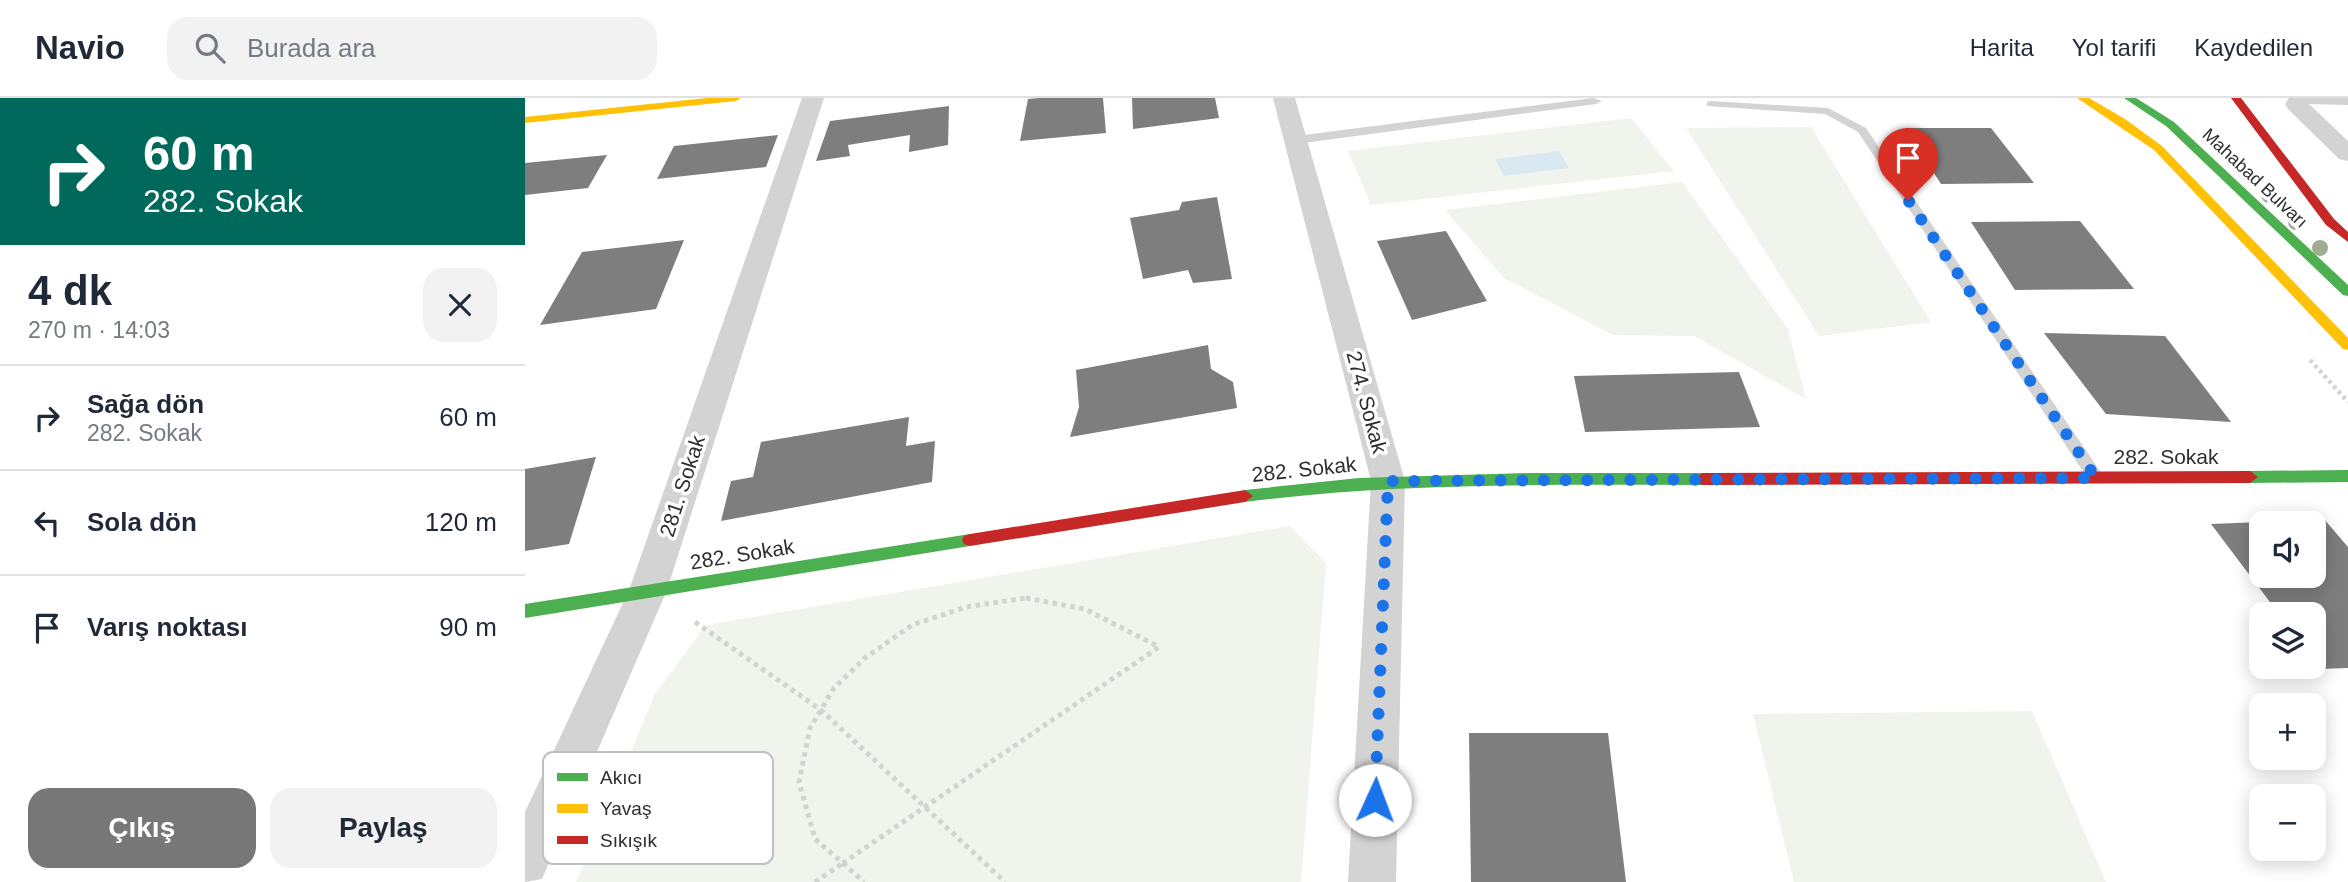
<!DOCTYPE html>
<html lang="tr">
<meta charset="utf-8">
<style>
:root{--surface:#fff;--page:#f2f2f3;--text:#1f2937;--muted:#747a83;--line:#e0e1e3;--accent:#777}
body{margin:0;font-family:Helvetica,sans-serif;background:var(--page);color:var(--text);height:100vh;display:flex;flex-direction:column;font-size:26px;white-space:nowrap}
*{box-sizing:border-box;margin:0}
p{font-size:23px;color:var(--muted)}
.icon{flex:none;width:38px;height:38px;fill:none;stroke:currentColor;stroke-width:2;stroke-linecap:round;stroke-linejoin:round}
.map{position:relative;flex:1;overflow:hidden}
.side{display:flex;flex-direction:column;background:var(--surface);width:525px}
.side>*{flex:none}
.guide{background:#00695c;color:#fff;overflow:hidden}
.controls{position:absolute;left:1724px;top:413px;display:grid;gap:14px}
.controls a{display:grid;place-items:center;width:77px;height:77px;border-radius:14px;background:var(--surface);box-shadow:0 4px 18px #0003;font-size:35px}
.pin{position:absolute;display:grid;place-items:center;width:60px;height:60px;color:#fff;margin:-72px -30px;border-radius:50% 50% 50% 0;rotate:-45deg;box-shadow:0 0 7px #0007}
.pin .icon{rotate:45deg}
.me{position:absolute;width:77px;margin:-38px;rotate:2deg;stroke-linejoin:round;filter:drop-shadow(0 0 5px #0008)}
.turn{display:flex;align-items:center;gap:24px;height:147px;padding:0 28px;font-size:32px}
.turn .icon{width:91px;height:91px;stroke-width:2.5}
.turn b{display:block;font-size:49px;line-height:60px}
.round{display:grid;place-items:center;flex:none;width:74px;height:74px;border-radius:21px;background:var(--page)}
.headline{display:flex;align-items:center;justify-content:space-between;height:119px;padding:0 28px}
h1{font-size:42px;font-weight:700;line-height:52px}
.cta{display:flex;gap:14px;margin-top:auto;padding:14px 28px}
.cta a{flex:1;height:80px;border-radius:21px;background:var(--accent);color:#fff;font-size:28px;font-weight:700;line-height:80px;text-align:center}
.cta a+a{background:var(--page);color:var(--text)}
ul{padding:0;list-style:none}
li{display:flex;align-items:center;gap:21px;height:105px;padding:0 28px;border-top:2px solid var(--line)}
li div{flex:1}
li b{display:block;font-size:26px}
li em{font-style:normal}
header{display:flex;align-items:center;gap:42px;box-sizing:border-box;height:98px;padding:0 35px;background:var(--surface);border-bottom:2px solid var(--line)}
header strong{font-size:33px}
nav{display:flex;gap:38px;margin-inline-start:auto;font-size:24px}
.search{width:490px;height:63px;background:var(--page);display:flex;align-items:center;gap:18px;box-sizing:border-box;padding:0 24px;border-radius:21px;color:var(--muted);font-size:26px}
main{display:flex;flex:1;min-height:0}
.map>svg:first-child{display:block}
.green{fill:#f1f4ec}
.water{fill:#d8e9f1}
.building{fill:#7e7e7e}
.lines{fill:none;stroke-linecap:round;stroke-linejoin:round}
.path-far1{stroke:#d3d3d3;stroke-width:4.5;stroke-dasharray:3.5 3.5;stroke-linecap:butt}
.path{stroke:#d3d3d3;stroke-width:5;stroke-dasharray:4.5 4.5;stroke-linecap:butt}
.lane{fill:#d3d3d3;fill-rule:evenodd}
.street{fill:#d3d3d3;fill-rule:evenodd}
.fast{fill:#4caf50;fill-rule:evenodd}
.slow{fill:#ffc107;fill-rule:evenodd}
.jam{fill:#c62828;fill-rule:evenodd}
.tree{fill:#a0ad93}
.route{stroke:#1a73e8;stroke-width:12;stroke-dasharray:0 21.6}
.labels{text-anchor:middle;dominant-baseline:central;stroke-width:7;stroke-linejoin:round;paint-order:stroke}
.far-street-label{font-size:18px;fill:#2e2e2e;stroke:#fff}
.street-label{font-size:21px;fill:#2e2e2e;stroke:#fff}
.key{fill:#fff;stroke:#c0c0c0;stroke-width:2}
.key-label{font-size:19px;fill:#2e2e2e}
</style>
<header>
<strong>Navio</strong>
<div class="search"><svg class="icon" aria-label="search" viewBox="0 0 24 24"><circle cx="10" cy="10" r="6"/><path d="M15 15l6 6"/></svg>Burada ara</div>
<nav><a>Harita</a><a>Yol tarifi</a><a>Kaydedilen</a></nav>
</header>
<main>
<section class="side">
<div class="guide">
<div class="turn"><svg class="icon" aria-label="right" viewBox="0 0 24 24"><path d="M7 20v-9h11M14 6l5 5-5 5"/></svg><div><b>60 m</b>282. Sokak</div></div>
</div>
<div class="headline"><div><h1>4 dk</h1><p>270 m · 14:03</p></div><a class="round"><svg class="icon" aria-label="close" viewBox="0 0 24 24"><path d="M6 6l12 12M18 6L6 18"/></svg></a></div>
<ul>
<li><svg class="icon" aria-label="right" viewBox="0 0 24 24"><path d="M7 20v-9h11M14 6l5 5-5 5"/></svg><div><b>Sağa dön</b><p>282. Sokak</p></div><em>60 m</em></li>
<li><svg class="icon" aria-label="left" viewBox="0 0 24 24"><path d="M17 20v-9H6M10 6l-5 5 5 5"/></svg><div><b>Sola dön</b></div><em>120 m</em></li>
<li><svg class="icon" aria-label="arrive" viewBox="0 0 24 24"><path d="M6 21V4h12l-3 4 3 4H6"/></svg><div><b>Varış noktası</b></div><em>90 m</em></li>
</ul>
<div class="cta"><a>Çıkış</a><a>Paylaş</a></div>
</section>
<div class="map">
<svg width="1823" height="784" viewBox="0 0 1823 784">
<rect width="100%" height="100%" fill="#fff"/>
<g class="green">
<path d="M1106,20L1149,73L846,107L823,53Z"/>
<path d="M1286,29L1406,224L1294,238L1161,30Z"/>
<path d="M1157,84L1263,231L1281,301L1169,238L1088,237L979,180L920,112Z"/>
<path d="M765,428L801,465L776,784H51L130,596L181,527Z"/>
<path d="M1507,613L1581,784H1269L1228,616Z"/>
</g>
<path class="water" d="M1034,53L1044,70L979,78L970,61Z"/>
<g class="building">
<path d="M514,0H578L581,35L495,43L503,1Z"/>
<path d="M607,0H690L694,20L608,31Z"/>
<path d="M424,8L423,47L384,54L385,37L323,47L325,58L291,63L305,23Z"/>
<path d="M1380,30H1466L1509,85L1416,86Z"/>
<path d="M253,37L241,69L132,81L149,48Z"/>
<path d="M82,57L63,90L0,97V65Z"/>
<path d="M692,99L707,181L668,185L663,172L618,181L605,120L654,112L657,104Z"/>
<path d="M1555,123L1609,191L1490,192L1446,124Z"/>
<path d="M921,133L962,203L887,222L852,143Z"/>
<path d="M159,142L131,211L15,227L57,154Z"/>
<path d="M1519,235L1640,238L1706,324L1581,316Z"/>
<path d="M683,247L686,271L708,284L712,310L545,339L554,309L551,272Z"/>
<path d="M1214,274L1235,329L1060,334L1049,278Z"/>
<path d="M384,319L381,348L410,343L407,384L196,423L206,383L228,379L236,344Z"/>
<path d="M71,359L44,446L0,453V371Z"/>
<path d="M1799,421L1823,449V570L1795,571L1788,562V516H1754L1686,426L1736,424V478H1788V425H1763V423Z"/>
<path d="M944,635H1083L1101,784H946Z"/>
</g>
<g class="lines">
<path class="path-far1" d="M1785,262L1823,304"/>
<g class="path">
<path d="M501,500L560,511L634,549L318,765L290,741L274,684L285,630L309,590L340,560L387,527L441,509Z"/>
<path d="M170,524L296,612L480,784"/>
<path d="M318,765L339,784"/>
<path d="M290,784L318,765"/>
</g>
<g class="lane">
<path d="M1068,0L1077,3L1071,6L771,46L765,42L771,38Z"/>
<path d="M1186,3L1303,10L1341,30L1577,376L1580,380L1577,384H1565L1333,34L1300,16L1182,8V4Z"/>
</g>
<g class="street">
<path d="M277,0H299L142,492L17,781L0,784V714L104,492Z"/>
<path d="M748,0H770L880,383L871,784H823L846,383Z"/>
<path d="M1764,0H1823V7L1784,6L1823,43V63L1814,61L1763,11L1760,6Z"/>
</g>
<g class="fast">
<path d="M1599,0H1611L1649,24L1823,187V198L1818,197L1641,28Z"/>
<path d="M1823,372V384L1725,385L1717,379L1725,373Z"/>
<path d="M1005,375H1177L1185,381L1177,387C1024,387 872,384 720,404L712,398L720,392L834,380Z"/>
<path d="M445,436L451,438L453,442L451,446L445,448L0,520V506Z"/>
</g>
<g class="slow">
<path d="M182,0H216L211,3L0,25V19Z"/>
<path d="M1552,0H1564L1600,21L1637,48L1823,240V252L1818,251L1629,52Z"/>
</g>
<g class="jam">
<path d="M1706,0H1716L1809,121L1823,134V144L1801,127Z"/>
<path d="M1725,373L1733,379L1725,385L1177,387L1169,381L1177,375Z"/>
<path d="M720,392L728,398L720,404L445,448L439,446L437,442L439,438L445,436Z"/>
</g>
</g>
<g class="tree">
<circle cx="1722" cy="75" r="8"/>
<circle cx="1744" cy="97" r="8"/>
<circle cx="1771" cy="124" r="8"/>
<circle cx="1795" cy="150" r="8"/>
</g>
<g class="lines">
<path class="route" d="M850,702L863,383L1571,380L1383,102"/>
</g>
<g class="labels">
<g class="far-street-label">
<text transform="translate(1730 80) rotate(43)">Mahabad Bulvarı</text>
</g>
<g class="street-label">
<text transform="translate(842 304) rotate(75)">274. Sokak</text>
<text x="1641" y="358">282. Sokak</text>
<text transform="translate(779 371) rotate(-6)">282. Sokak</text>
<text transform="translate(157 388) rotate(-72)">281. Sokak</text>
<text transform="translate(217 456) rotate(-9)">282. Sokak</text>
</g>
</g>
<rect x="18" y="654" width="230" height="112" rx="10" class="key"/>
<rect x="32" y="675" width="31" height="8" fill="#4caf50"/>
<rect x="32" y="706" width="31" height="9" fill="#ffc107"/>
<rect x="32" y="738" width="31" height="8" fill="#c62828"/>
<g class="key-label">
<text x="75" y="686">Akıcı</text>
<text x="75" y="717">Yavaş</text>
<text x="75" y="749">Sıkışık</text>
</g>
</svg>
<div class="controls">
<a><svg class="icon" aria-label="sound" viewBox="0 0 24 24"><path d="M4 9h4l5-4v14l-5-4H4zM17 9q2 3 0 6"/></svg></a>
<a><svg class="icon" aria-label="layers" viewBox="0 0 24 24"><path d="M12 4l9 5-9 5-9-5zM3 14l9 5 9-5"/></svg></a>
<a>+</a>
<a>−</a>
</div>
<div class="pin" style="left:1383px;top:102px;background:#d93025"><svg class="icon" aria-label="arrive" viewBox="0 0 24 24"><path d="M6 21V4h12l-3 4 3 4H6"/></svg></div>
<svg class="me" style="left:850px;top:702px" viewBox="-20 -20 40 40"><circle r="19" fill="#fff"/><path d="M0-13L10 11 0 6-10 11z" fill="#1a73e8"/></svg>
</div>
</main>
